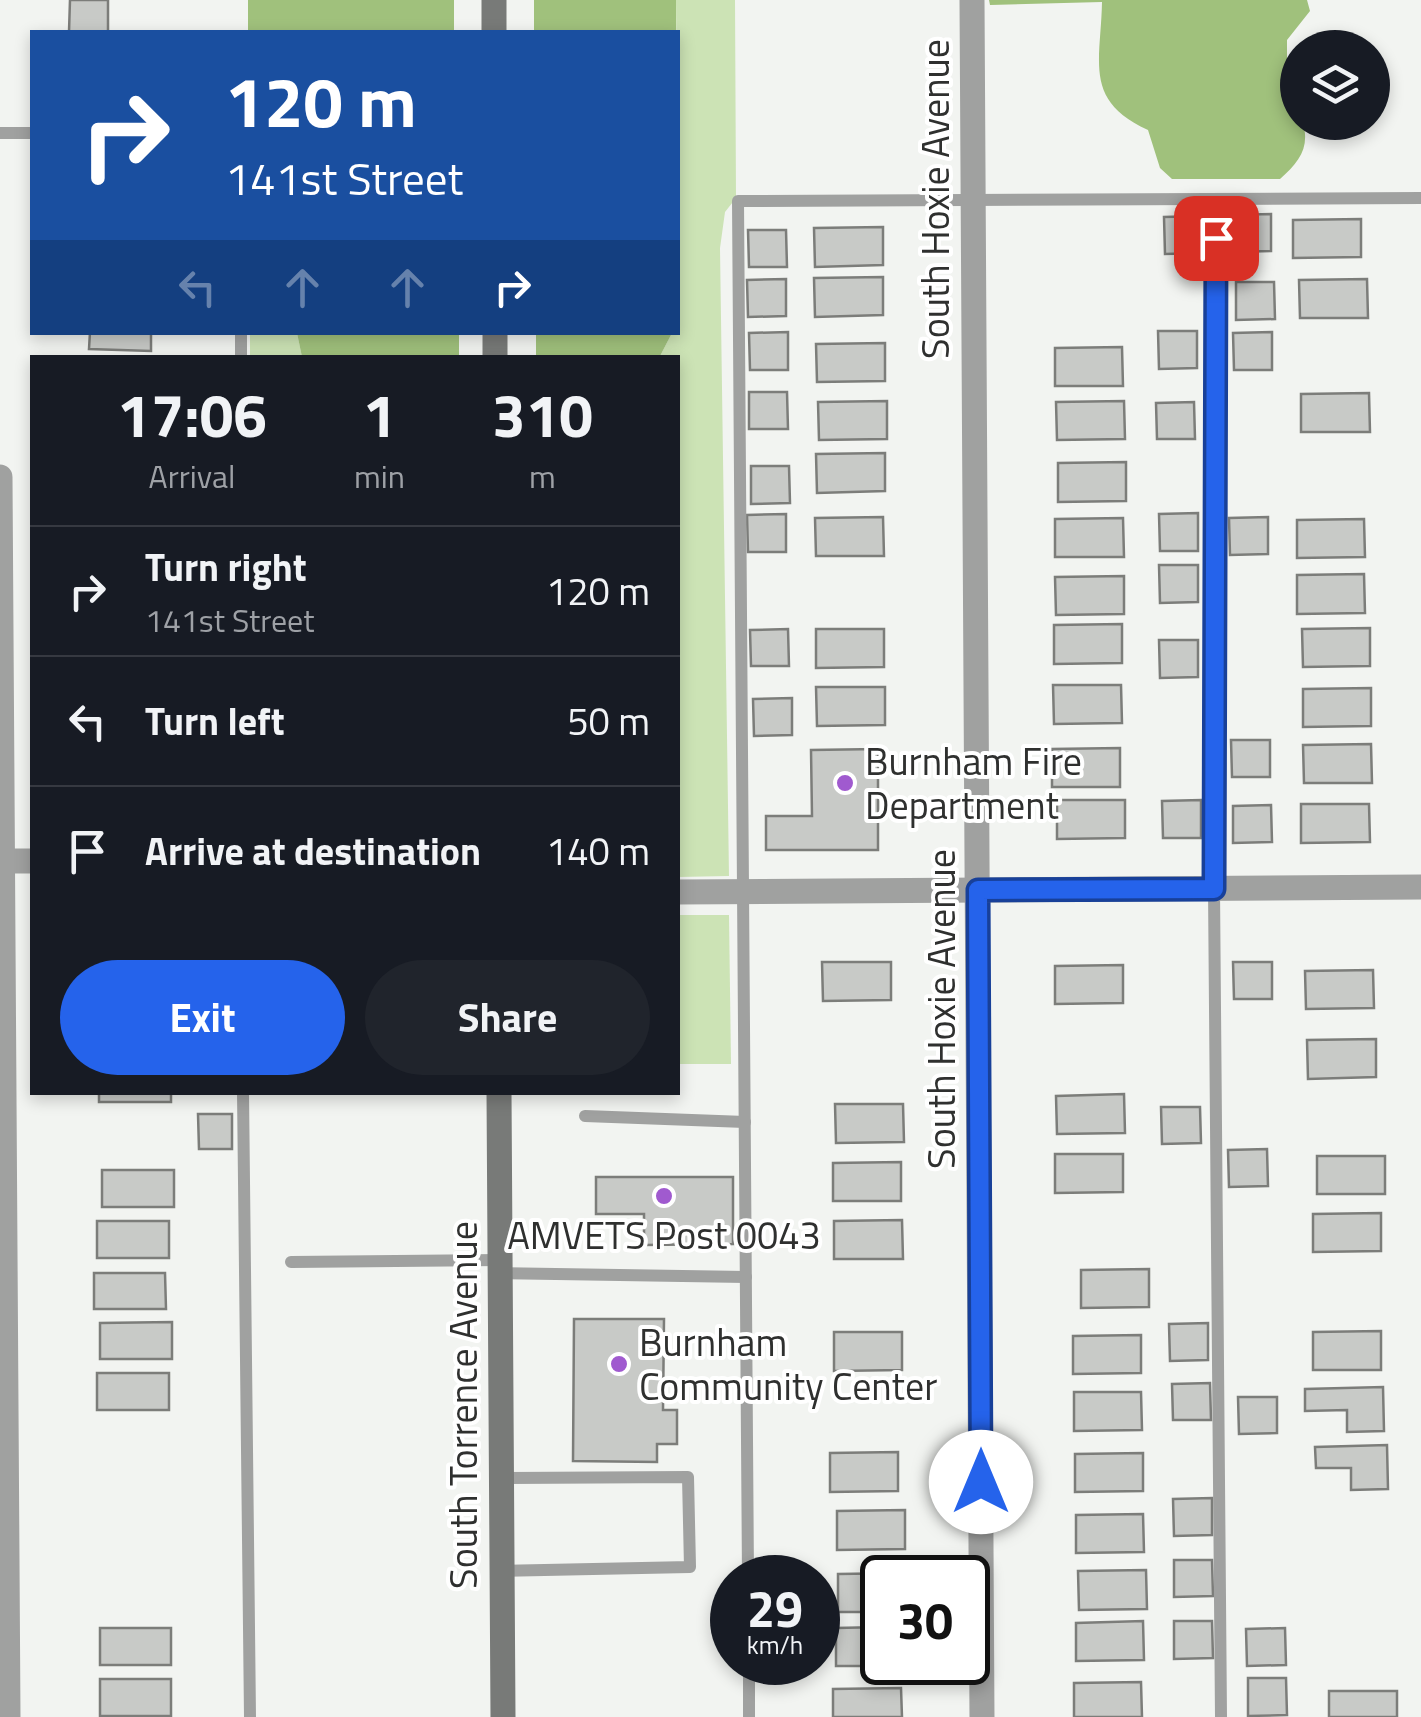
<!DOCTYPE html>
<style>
:root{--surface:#171b24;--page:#20242c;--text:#f1f3f6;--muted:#9ea1a6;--line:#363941;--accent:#2563eb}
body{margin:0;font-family:"Titillium Web",sans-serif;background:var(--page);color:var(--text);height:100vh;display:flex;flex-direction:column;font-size:38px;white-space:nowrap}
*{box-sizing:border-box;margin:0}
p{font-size:32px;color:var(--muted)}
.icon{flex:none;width:55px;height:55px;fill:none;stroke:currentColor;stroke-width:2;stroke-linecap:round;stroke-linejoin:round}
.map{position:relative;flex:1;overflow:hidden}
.panel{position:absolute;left:30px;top:355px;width:650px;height:740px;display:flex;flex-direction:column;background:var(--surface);border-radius:0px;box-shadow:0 5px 15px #0003}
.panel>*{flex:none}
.guide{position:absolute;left:30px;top:30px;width:650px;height:305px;border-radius:0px;box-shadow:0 5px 15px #0003;background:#1a4fa0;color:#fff;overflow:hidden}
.controls{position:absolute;left:1280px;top:30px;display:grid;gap:20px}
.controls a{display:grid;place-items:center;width:110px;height:110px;border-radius:50%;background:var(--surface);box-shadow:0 5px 15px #0003;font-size:50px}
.speed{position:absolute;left:710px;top:1555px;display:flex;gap:20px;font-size:50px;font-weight:700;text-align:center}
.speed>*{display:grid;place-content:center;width:130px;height:130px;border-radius:50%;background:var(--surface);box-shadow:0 5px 15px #0003;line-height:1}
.speed small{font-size:25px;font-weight:400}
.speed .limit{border:5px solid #111;border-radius:15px;background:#fff;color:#111}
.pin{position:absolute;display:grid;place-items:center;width:85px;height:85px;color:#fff;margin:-42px;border-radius:20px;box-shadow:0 5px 15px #0006}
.me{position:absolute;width:110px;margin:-55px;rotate:0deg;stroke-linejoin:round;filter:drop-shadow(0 0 8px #0008)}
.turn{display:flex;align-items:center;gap:35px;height:210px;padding:0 30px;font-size:45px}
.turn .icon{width:130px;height:130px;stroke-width:2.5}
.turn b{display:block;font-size:70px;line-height:85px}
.lanes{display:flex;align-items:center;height:95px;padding:0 30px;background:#0003;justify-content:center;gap:50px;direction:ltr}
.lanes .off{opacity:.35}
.eta{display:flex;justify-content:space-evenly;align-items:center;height:170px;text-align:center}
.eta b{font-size:60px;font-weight:700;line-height:70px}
.cta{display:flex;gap:20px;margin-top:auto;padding:20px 30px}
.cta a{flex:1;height:115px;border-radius:60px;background:var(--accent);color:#fff;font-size:40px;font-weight:700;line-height:115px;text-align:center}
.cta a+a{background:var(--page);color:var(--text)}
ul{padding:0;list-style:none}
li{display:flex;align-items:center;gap:30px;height:130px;padding:0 30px;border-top:2px solid var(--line)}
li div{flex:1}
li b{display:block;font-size:38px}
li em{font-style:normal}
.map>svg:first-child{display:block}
.green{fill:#cce3b5}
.forest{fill:#a0c17c}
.building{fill:#c8cac7;stroke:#7c7d7a;stroke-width:2.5}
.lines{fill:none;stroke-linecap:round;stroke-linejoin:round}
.service{stroke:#a0a1a0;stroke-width:12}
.minor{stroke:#a0a1a0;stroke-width:25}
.secondary{stroke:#787a78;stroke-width:25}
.route-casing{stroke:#184099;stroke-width:25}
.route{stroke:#2563eb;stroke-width:18}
.poi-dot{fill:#a05acf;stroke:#fff;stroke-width:4}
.labels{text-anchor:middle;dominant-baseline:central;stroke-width:8;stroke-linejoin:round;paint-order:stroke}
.street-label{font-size:38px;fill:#2f302f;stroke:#fff}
.poi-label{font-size:38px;fill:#2f302f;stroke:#fff;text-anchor:start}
</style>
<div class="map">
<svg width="1421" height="1717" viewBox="0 0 1421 1717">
<rect width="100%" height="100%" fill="#f2f4f1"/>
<g class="green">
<path d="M676,0H735L736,198L725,212L720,248L729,876L678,877V358H659L672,333L678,332Z"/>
<path d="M250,333H297L302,357H250Z"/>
<path d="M678,915H729L731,1064H678Z"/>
</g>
<g class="forest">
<rect x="248" y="0" width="206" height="32"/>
<rect x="534" y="0" width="142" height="32"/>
<path d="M989,0H1307L1310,11L1287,40V71L1298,122L1303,123C1310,148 1299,162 1280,179H1172L1160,168L1148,130C1083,100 1101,62 1102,2L990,5Z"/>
<path d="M297,333H459V357H302Z"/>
<path d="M536,333V332L672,333L659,358L536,357Z"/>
</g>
<g class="building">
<path d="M70,0H108V32H69Z"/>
<path d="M1271,214V251L1233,252L1232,215Z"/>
<path d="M1203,216V253L1165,254L1164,217Z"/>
<path d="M1361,219V257L1293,258V220Z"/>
<path d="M883,227V265L815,267L814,228Z"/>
<path d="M748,230H786L787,267H749Z"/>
<path d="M883,277V315L815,317L814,278Z"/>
<path d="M786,279V316L748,317L747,280Z"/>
<path d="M1367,279L1368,318H1300L1299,280Z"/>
<path d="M1236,282H1274L1275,319L1236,320Z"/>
<path d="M1158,331H1197V368L1159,369Z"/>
<path d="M90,332H151V351L89,349Z"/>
<path d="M788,332V370H750L749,333Z"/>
<path d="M1272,332V370H1234L1233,333Z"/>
<path d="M885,343V381L817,382L816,344Z"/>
<path d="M1122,347L1123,386H1055V348Z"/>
<path d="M749,392H787L788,429H749Z"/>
<path d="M1369,393L1370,432H1301V394Z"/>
<path d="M887,401V439L819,440L818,402Z"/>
<path d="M1124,401L1125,439L1057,440L1056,402Z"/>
<path d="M1194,402L1195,439H1157L1156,403Z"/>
<path d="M885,453V491L817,493L816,454Z"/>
<path d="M1126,462V501L1058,502V463Z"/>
<path d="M751,466H789L790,503L751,504Z"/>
<path d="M1198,513V551H1160L1159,514Z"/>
<path d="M786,514V552H748L747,515Z"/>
<path d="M883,517L884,556H816L815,518Z"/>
<path d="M1268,517V554L1230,555L1229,518Z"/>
<path d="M1123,518L1124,557H1055V519Z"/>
<path d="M1364,519L1365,557L1297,558V520Z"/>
<path d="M1159,565H1198V602L1160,603Z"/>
<path d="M1364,574L1365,613L1297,614V575Z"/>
<path d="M1124,576V614L1056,615L1055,577Z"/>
<path d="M1122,624V663L1054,664V625Z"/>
<path d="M1370,628V666L1303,667L1302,629Z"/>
<path d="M788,629L789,666H751L750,630Z"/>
<path d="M816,629H884V667L816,668Z"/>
<path d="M1159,640H1198V677L1160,678Z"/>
<path d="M1053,685H1121L1122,723L1054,724Z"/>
<path d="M816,687H885V725L817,726Z"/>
<path d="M1371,688V726L1303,727V689Z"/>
<path d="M792,698V735L754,736L753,699Z"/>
<path d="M1231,740H1270V777H1232Z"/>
<path d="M1371,744L1372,783H1304L1303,745Z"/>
<path d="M1120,748V787H1052V749Z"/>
<path d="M878,749V850H766V816H812L811,750Z"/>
<path d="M1057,800H1125V838L1057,839Z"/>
<path d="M1201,800V838H1163L1162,801Z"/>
<path d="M1301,804H1369L1370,842L1301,843Z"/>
<path d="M1271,805L1272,842L1233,843V806Z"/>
<path d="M822,962H891V1000L823,1001Z"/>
<path d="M1233,962H1272V999H1234Z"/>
<path d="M1123,965V1003L1055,1004V966Z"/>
<path d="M1373,970L1374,1008L1306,1009L1305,971Z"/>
<path d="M1376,1039V1077L1308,1079L1307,1040Z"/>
<rect x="99" y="1092" width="72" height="10"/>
<path d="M1124,1094L1125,1133L1057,1134L1056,1096Z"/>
<path d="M835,1104H903L904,1142L836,1143Z"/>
<path d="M1161,1107H1200L1201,1143L1162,1144Z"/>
<path d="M198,1114H232V1149H199Z"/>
<path d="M1267,1149L1268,1186L1229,1187L1228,1150Z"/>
<path d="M1055,1154H1123V1192L1055,1193Z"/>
<rect x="1317" y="1156" width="68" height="38"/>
<path d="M901,1162V1201H833V1163Z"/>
<rect x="102" y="1170" width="72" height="37"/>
<path d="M596,1177H733V1244L644,1245V1214H596Z"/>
<path d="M1381,1213V1251L1313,1252V1214Z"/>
<path d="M902,1220L903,1259H834V1221Z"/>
<rect x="97" y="1221" width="72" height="37"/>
<path d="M1149,1269V1307L1081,1308V1270Z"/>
<path d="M94,1273H165L166,1309H94Z"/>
<path d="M574,1319H664L663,1410H677V1444H657V1462L573,1461Z"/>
<path d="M172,1322V1359H100V1323Z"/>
<path d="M1208,1323V1360L1170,1361L1169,1324Z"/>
<path d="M1381,1331V1370H1313V1332Z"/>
<path d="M834,1332H902V1370L834,1371Z"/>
<path d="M1141,1335V1373L1073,1374V1336Z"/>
<rect x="97" y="1373" width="72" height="37"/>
<path d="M1210,1383L1211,1420H1173L1172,1384Z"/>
<path d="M1383,1387L1384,1431L1347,1432V1410L1305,1411V1389Z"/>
<path d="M1074,1392H1141L1142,1430L1074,1431Z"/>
<path d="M1238,1397H1277V1433L1239,1434Z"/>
<path d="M1387,1445L1388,1489L1351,1490V1468H1316L1315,1447Z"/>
<path d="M898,1452V1491L830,1492V1453Z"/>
<path d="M1143,1453V1491L1075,1492V1454Z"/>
<path d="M1212,1498V1535L1174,1536L1173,1499Z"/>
<path d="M905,1510V1549L837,1550V1511Z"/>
<path d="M1143,1514L1144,1552L1076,1553V1515Z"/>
<path d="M1174,1560H1212L1213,1596L1174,1597Z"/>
<path d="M1146,1570L1147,1609L1079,1610L1078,1571Z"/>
<path d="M906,1573V1578H882V1612H838V1574Z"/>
<path d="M1143,1621L1144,1660L1076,1661V1623Z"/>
<path d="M1174,1621H1212L1213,1658L1174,1659Z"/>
<path d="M882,1627V1662H904L905,1666H836V1628Z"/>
<rect x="100" y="1628" width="71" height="37"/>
<path d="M1285,1628L1286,1665L1247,1666L1246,1629Z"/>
<path d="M1248,1678H1286L1287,1715L1248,1716Z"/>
<rect x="100" y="1679" width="71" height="37"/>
<path d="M1141,1682L1142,1717H1074V1683Z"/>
<path d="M901,1688L902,1717H833V1689Z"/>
<rect x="1329" y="1691" width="68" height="26"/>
</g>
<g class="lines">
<g class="service">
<path d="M0,133H32"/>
<path d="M1216,199L1214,889L1221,1717"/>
<path d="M241,358V332"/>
<path d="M243,1092L250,1717"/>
<path d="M585,1116L745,1122"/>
<path d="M291,1262L500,1260"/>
<path d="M500,1273L746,1277"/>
<path d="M501,1478L688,1477L690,1567L502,1571"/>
<path d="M748,1578L738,201L1421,198"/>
<path d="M749,1662V1717"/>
</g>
<g class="minor">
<path d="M972,0L982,1717"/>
<path d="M0,477L8,1717"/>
<path d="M0,861H32"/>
<path d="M678,892L1421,887"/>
</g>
<g class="secondary">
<path d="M494,0V32"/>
<path d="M495,332V358"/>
<path d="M499,1092L503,1717"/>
</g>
</g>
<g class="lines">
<defs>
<path id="route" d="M981,1482L978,890L1214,889L1216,238"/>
</defs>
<use href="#route" class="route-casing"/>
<use href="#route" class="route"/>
</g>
<g class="poi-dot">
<circle cx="845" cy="783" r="10"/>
<circle cx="664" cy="1196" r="10"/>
<circle cx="619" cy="1364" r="10"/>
</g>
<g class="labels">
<g class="street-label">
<text transform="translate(935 199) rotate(-90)">South Hoxie Avenue</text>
<text transform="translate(941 1009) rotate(-90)">South Hoxie Avenue</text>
<text transform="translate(463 1405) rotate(-90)">South Torrence Avenue</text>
</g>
<g class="poi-label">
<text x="865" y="761">Burnham Fire<tspan x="865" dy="44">Department</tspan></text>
<text x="664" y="1235" text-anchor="middle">AMVETS Post 0043</text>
<text x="639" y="1342">Burnham<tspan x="639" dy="44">Community Center</tspan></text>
</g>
</g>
</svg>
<div class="controls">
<a><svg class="icon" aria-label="layers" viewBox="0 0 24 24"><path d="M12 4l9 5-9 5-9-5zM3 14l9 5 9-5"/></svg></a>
</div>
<div class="speed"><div>29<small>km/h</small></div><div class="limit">30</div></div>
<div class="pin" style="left:1216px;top:238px;background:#d93025"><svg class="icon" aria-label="arrive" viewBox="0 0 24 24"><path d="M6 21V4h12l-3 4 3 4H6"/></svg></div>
<svg class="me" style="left:981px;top:1482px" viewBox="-20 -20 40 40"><circle r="19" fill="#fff"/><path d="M0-13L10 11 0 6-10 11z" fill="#2563eb"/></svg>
<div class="guide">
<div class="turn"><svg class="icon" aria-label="right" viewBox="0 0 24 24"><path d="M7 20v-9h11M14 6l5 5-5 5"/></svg><div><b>120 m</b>141st Street</div></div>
<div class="lanes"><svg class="icon off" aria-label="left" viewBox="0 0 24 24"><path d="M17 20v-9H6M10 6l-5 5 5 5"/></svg><svg class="icon off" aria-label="ahead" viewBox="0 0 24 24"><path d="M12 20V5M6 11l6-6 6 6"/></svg><svg class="icon off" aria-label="ahead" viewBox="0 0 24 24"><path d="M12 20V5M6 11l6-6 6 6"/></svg><svg class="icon" aria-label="right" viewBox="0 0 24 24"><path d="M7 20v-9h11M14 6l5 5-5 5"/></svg></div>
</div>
<section class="panel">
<div class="eta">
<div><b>17:06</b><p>Arrival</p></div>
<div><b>1</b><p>min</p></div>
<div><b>310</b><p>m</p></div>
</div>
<ul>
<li><svg class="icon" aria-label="right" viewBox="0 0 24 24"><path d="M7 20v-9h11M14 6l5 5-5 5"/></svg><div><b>Turn right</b><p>141st Street</p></div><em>120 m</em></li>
<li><svg class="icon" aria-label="left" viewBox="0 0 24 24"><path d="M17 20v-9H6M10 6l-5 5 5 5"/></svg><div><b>Turn left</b></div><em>50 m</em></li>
<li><svg class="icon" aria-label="arrive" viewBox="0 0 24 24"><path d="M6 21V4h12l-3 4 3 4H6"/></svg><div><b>Arrive at destination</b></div><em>140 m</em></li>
</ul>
<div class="cta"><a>Exit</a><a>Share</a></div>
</section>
</div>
